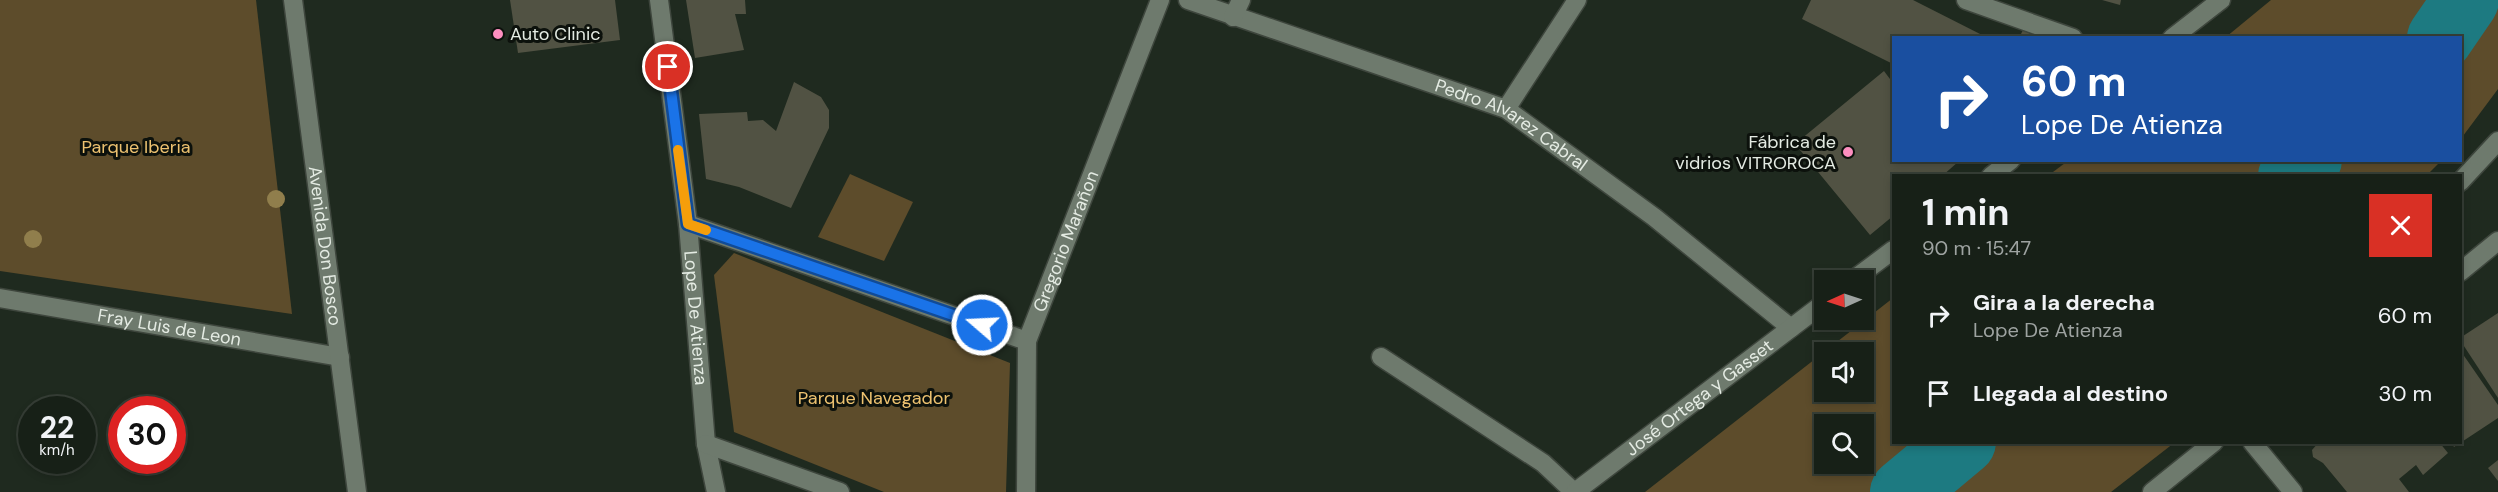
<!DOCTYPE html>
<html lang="es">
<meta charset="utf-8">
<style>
:root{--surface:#172017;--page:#242d24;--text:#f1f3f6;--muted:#9ea3a1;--line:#363e36}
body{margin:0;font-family:"DM Sans",sans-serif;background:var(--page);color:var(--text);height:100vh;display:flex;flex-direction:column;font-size:22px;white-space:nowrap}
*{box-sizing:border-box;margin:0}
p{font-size:20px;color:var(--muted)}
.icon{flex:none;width:33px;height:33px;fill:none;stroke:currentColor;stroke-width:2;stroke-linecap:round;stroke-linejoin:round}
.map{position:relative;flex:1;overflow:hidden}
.drawer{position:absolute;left:1892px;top:174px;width:570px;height:270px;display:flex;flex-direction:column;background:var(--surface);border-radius:0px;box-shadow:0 3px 9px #0003,0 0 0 2px var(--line)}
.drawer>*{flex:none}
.guide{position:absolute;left:1892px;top:36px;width:570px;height:126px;border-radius:0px;box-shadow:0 3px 9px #0003,0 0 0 2px var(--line);background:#1a4fa0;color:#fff;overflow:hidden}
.needle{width:39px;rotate:267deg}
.buttons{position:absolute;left:1814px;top:270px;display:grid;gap:12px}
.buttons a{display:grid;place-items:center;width:60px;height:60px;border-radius:0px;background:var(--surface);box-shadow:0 3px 9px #0003,0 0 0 2px var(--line);font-size:30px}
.speed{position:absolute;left:18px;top:396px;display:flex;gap:12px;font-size:30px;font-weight:700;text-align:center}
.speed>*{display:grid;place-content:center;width:78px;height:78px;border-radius:50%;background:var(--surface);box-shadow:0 3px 9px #0003,0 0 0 2px var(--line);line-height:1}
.speed small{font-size:15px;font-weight:400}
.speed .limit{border:9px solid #d22;background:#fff;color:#111}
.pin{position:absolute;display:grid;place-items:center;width:51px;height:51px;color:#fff;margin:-26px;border:3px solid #fff;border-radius:50%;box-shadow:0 2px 6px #0007}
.me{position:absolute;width:66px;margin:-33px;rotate:289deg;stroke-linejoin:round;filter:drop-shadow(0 0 4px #0008)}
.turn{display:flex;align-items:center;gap:21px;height:126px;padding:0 30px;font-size:27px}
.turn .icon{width:78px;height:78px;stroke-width:2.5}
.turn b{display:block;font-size:42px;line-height:51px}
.round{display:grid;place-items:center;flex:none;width:63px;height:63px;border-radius:0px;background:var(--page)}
.headline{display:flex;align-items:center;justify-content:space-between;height:102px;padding:0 30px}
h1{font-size:36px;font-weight:700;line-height:45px}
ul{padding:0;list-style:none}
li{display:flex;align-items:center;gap:18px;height:78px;padding:0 30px}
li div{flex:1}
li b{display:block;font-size:22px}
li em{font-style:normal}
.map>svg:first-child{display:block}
.green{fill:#5d4c2b;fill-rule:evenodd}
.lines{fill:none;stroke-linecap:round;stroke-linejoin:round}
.river{stroke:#1d7a81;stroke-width:66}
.building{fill:#515243}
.street-casing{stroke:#3e463d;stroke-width:21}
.secondary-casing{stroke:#3e463d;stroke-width:21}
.street{stroke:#6e7a6d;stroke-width:18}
.secondary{stroke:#6e7a6d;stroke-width:18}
.tree{fill:#907e4c}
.route-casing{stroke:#114b97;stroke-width:15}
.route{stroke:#1a73e8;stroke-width:10}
.slow{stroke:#f59e0b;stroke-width:10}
.poi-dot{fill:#fd8ebf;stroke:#0c110c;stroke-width:2}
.labels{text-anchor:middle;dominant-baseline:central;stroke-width:6;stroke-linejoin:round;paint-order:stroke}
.poi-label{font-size:18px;fill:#e4ebe3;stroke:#0c110c;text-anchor:start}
.street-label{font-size:18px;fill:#e4ebe3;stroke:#0c110c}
.park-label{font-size:18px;fill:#edc270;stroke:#0c110c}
</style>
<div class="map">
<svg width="2498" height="492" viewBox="0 0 2498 492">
<rect width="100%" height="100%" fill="#1f2a1f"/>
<g class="green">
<path d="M0,0H256L292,314L0,271Z"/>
<path d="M2271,0H2498V89L2460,140V38L2226,37Z"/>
<path d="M2069,160H2441V161L2426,176L2049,175Z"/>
<path d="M850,174L913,202L884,261L818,237Z"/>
<path d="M734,253L1010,363L1006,492H884L734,432L714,275Z"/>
<path d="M1893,298V442L2174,443L2111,492H1645ZM1824,352H1863V392H1824ZM1824,424H1863V464H1824Z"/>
</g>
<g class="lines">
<g class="river">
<path d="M2440,38L2466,0"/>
<path d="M2291,176L2309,160"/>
<path d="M1903,492L1963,442"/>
</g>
</g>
<g class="building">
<path d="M510,0H615L620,40L518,53Z"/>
<path d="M686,0H745L746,14H735L744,50L695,58Z"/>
<path d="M1811,0H1913L1988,38H1893V64L1802,19Z"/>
<path d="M2102,0H2121L2120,5Z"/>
<path d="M2023,30L2038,38H2019Z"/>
<path d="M1884,71L1893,83V160L1958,162L1942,176H1893V216L1870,235L1795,144Z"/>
<path d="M794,82L821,97L829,110V128L791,208L739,187L706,179L699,114L747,112L748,121L763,120L776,131Z"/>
<path d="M2498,313V398L2460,340V338Z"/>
<path d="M2460,350L2498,405V418L2454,447L2451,442H2460Z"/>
<path d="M2319,442H2439L2448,453L2423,475L2416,465L2399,479L2409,492H2347L2323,463L2313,457L2312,450Z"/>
<path d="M2498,460V481L2488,468Z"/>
</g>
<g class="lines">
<defs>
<g id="street">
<path id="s1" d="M659,0L688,224L706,444L716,492"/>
<path id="s2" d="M1188,0L1506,109L1654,217L1791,328"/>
<path d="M1966,0L2073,38"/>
<path d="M1233,17L1241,0"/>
<path d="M2172,38L2221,0"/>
<path d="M1506,109L1577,0"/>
<path d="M1991,176L2011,160"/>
<path d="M2460,182L2498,141"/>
<path d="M688,224L1027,341"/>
<path d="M2460,272L2498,241"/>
<path d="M1853,280L1893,250"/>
<path id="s3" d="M0,298L340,357"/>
<path d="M1381,357L1543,463L1574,492"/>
<path d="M2252,442L2293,492"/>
<path d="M706,444L840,492"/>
<path id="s4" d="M1026,492L1027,341L1160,0"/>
<path id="s5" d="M1575,492L1824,303"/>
<path d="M2152,492L2214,442"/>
</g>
<g id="secondary">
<path id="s6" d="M293,0L357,492"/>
</g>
</defs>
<use href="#street" class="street-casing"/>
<use href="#secondary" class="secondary-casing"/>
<use href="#street" class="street"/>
<use href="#secondary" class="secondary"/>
</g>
<g class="tree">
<circle cx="276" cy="199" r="9"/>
<circle cx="33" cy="239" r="9"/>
</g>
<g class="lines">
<defs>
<path id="route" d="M668,67L688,224L982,325"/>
</defs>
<use href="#route" class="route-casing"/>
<use href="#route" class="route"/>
<path class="slow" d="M678,150L688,224L706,230"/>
</g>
<g class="poi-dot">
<circle cx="498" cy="34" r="6"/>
<circle cx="1848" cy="152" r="6"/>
</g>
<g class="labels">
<g class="poi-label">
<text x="510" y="34">Auto Clinic</text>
<text x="1836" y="142" text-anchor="end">Fábrica de<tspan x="1836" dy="21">vidrios VITROROCA</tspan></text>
</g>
<g class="street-label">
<text stroke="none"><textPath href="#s2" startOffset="348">Pedro Alvarez Cabral</textPath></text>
<text stroke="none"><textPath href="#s4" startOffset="258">Gregorio Marañon</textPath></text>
<text stroke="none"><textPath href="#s6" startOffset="248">Avenida Don Bosco</textPath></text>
<text stroke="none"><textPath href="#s1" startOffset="320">Lope De Atienza</textPath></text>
<text stroke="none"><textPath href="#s3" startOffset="172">Fray Luis de Leon</textPath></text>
<text stroke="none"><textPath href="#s5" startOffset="156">José Ortega y Gasset</textPath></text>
</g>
<g class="park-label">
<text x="136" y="147">Parque Iberia</text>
<text x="874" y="398">Parque Navegador</text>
</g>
</g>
</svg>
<div class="buttons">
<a><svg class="needle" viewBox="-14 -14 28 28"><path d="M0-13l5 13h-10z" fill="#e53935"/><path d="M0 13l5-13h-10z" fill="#9ea3a1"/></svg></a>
<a><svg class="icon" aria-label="sound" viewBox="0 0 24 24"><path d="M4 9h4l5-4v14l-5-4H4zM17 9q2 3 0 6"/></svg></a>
<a><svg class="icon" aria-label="search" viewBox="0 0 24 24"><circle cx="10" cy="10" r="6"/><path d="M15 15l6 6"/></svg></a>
</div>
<div class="speed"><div>22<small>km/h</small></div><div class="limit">30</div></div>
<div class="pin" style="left:668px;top:67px;background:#d93025"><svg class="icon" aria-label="arrive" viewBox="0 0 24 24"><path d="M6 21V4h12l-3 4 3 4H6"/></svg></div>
<svg class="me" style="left:982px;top:325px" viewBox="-20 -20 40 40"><circle r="17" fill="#1a73e8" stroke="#fff" stroke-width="3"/><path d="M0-11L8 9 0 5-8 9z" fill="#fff"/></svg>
<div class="guide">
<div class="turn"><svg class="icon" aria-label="right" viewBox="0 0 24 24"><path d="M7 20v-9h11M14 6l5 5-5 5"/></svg><div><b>60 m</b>Lope De Atienza</div></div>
</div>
<section class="drawer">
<div class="headline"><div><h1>1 min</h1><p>90 m · 15:47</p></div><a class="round" style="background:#d93025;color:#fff"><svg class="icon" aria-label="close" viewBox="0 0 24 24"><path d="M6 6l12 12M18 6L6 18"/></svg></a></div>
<ul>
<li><svg class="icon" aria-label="right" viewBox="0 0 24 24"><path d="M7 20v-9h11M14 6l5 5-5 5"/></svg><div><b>Gira a la derecha</b><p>Lope De Atienza</p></div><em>60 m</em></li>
<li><svg class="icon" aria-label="arrive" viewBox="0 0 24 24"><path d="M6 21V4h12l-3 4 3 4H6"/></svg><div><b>Llegada al destino</b></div><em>30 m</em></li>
</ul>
</section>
</div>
